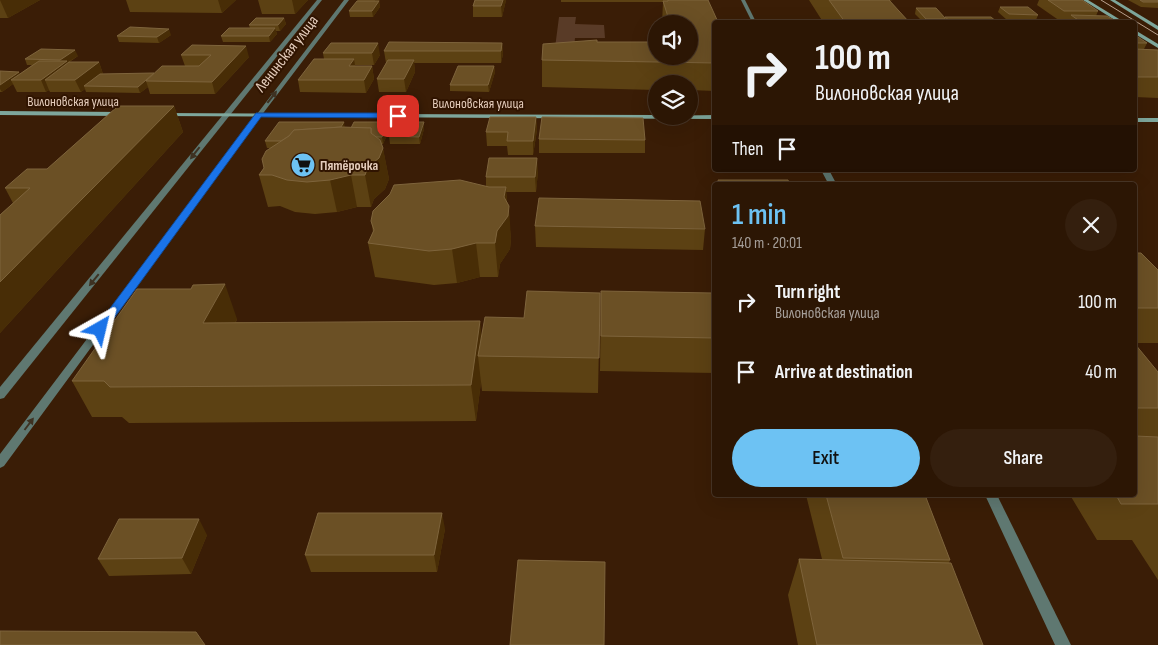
<!DOCTYPE html>
<meta charset="utf-8">
<style>
:root{--surface:#2c1604;--page:#341f0e;--text:#f1f3f6;--muted:#a69f9a;--line:#483526;--accent:#6dc2f3}
body{margin:0;font-family:"Sofia Sans Condensed",sans-serif;background:var(--page);color:var(--text);height:100vh;display:flex;flex-direction:column;font-size:19px;white-space:nowrap}
*{box-sizing:border-box;margin:0}
p{font-size:16px;color:var(--muted)}
.icon{flex:none;width:28px;height:28px;fill:none;stroke:currentColor;stroke-width:2;stroke-linecap:round;stroke-linejoin:round}
.map{position:relative;flex:1;overflow:hidden}
.panel{position:absolute;left:712px;top:182px;width:425px;height:315px;display:flex;flex-direction:column;background:var(--surface);border-radius:5px;box-shadow:0 5px 20px #0002,0 0 0 1px var(--line)}
.panel>*{flex:none}
.banner{position:absolute;left:712px;top:20px;width:425px;height:152px;border-radius:5px;box-shadow:0 5px 20px #0002,0 0 0 1px var(--line);background:#2c1604;color:var(--text);overflow:hidden}
.tools{position:absolute;left:648px;top:15px;display:grid;gap:10px}
.tools a{display:grid;place-items:center;width:50px;height:50px;border-radius:50%;background:var(--surface);box-shadow:0 5px 20px #0002,0 0 0 1px var(--line);font-size:25px}
.pin{position:absolute;display:grid;place-items:center;width:42px;height:42px;color:#fff;margin:-21px;border-radius:10px;box-shadow:0 2px 8px #0006}
.me{position:absolute;width:55px;margin:-28px;rotate:37deg;stroke-linejoin:round;filter:drop-shadow(0 0 4px #0008)}
.turn{display:flex;align-items:center;gap:18px;height:105px;padding:0 20px;font-size:22px}
.turn .icon{width:65px;height:65px;stroke-width:2.5}
.turn b{display:block;font-size:35px;line-height:42px}
.then{display:flex;align-items:center;height:48px;padding:0 20px;background:#0003;gap:10px;font-size:19px}
.round{display:grid;place-items:center;flex:none;width:52px;height:52px;border-radius:26px;background:var(--page)}
.head{display:flex;align-items:center;justify-content:space-between;height:85px;padding:0 20px}
h1{font-size:30px;font-weight:600;line-height:38px;color:var(--accent)}
.cta{display:flex;gap:10px;margin-top:auto;padding:10px 20px}
.cta a{flex:1;height:58px;border-radius:30px;background:var(--accent);color:#111;font-size:20px;font-weight:600;line-height:58px;text-align:center}
.cta a+a{background:var(--page);color:var(--text)}
ul{padding:0;list-style:none}
li{display:flex;align-items:center;gap:15px;height:70px;padding:0 20px}
li div{flex:1}
li b{display:block;font-size:19px}
li em{font-style:normal}
.map>svg:first-child{display:block}
.green{fill:#593b27}
.lines{fill:none;stroke-linecap:round;stroke-linejoin:round}
.street{fill:#5f7871;fill-rule:evenodd}
.secondary{fill:#7ea79c;fill-rule:evenodd}
.tram{stroke:#bba290;stroke-width:1}
.wall{fill:#5c4113}
.shaded-wall{fill:#482d06}
.building{fill:#6b5025;stroke:#7e643c}
.oneway{fill:#3e3222}
.route{fill:#1a73e8;stroke:#114b97}
.labels{text-anchor:middle;dominant-baseline:central;stroke-width:4;stroke-linejoin:round;paint-order:stroke}
.far-street-label{font-size:14px;fill:#e4ccbb;stroke:#301400}
.far-poi-label{font-size:14px;font-weight:bold;fill:#e4ccbb;stroke:#301400;text-anchor:start}
.street-label{font-size:16px;fill:#e4ccbb;stroke:#301400}
</style>
<div class="map">
<svg width="1158" height="645" viewBox="0 0 1158 645">
<rect width="100%" height="100%" fill="#3a1d06"/>
<path class="green" d="M559,17H576L575,24L604,25L605,38H575L574,48H555Z"/>
<g class="lines">
<g class="street">
<path d="M317,0H322L4,398L0,399V387Z"/>
<path d="M344,0H349L261,116L4,466L0,468V454L257,114Z"/>
<path d="M741,0H745L756,22H752Z"/>
<path d="M821,170H829L837,185H829Z"/>
<path d="M985,495H997L1071,645H1055Z"/>
</g>
<g class="secondary">
<path d="M1083,0H1088L1124,22H1118Z"/>
<path d="M1110,0H1115L1158,26V30Z"/>
<path d="M1135,30L1158,44V48L1135,34Z"/>
<path d="M0,111L121,112L124,114L121,116L0,115Z"/>
<path d="M161,113L656,115V116L715,115V119L163,116L160,114Z"/>
<rect x="1135" y="118" width="23" height="4"/>
</g>
<path class="tram" d="M1101,0L1158,35"/>
</g>
<g class="wall">
<path d="M0,0H40L8,18H0Z"/>
<path d="M126,0H236L222,13L130,12Z"/>
<path d="M258,0H308L295,14H262Z"/>
<path d="M357,0H380L379,1L380,7L373,17H350L349,11L358,1Z"/>
<path d="M475,0H506L502,17H473V6Z"/>
<path d="M561,0H708L715,22V91L689,90V84H656V90L542,87V60L597,42L689,56V24H662L663,2H561Z"/>
<path d="M809,0H893L889,1L909,22H823Z"/>
<path d="M1039,0H1082L1098,11L1096,16L1117,22H1068L1069,21H1060L1037,5Z"/>
<path d="M1128,0H1158V8L1141,7Z"/>
<path d="M1000,7L1038,15L1036,20H1007L998,12Z"/>
<path d="M916,8L945,18L997,22H923L915,14Z"/>
<path d="M284,18L286,24L280,31H276L277,34L270,42H223L221,36L250,28L249,25Z"/>
<path d="M171,35L159,43L119,42L117,36Z"/>
<path d="M1135,35L1147,43L1144,49L1158,50V98L1135,97Z"/>
<path d="M331,43L380,55L374,65H355V66H372L374,79L366,93L300,92L298,80L324,59L323,53Z"/>
<path d="M502,43L503,54L501,63H414L415,72L406,92H379L377,79L386,63L384,51Z"/>
<path d="M192,45L249,57L215,94H150L148,87L140,93L86,92L85,89L81,92H50L49,90L46,92H17L13,84L2,92H0V71L20,74L32,65H27L25,59L78,56L68,63L99,62L103,74H154L185,66L181,55Z"/>
<path d="M494,66L495,72L489,92L450,91V85Z"/>
<path d="M174,106L183,132L0,333V215L13,203L5,188L47,169Z"/>
<path d="M536,117L537,130L533,155H508L507,146H487L486,132Z"/>
<path d="M389,122L390,129L383,144H382L389,179L385,189L374,199L371,207H357L337,212L315,214L295,212L280,206L268,207L259,175L264,168L270,148H267L265,141L345,127L351,128Z"/>
<path d="M424,129L420,144H390L389,136Z"/>
<path d="M539,139L645,140V153H539Z"/>
<rect x="733" y="170" width="58" height="1"/>
<path d="M538,171L536,192H506L511,239L510,249L500,264L498,277H480L457,283L434,285L375,277L368,243L373,232L371,221L486,186V177Z"/>
<path d="M535,226L705,229L703,250L536,247Z"/>
<path d="M1135,253L1158,270V343H1135Z"/>
<path d="M601,291L715,305V373L600,371Z"/>
<path d="M600,293L598,393L482,391L481,382L476,421L129,423L122,417H92L72,381L237,319L236,322L482,335L524,318Z"/>
<path d="M1135,344L1158,372V580L1132,540H1097L1070,495H1135Z"/>
<path d="M806,495H925L950,560L949,563L983,645H798L788,595L799,559H822Z"/>
<path d="M445,529L437,572H311L305,555Z"/>
<path d="M207,535L191,574L109,576L98,559Z"/>
</g>
<g class="shaded-wall">
<path d="M0,0H40L8,18Z"/>
<path d="M218,0H236L222,13Z"/>
<path d="M292,0H308L295,14Z"/>
<path d="M375,0H380L379,1L380,7L373,17L372,11L376,5Z"/>
<path d="M503,0H506L502,17L501,6Z"/>
<path d="M284,18L286,24L280,31L278,25Z"/>
<path d="M275,28L277,34L270,42L269,36Z"/>
<path d="M169,29L171,35L159,43L157,37Z"/>
<path d="M378,43L380,55L374,65L372,53Z"/>
<path d="M502,43L503,54L501,63V51Z"/>
<path d="M246,46L249,57L215,94L212,82Z"/>
<path d="M75,50L78,56L68,62L72,73L45,80L49,90L46,92L41,80L62,65L60,60Z"/>
<path d="M354,59L356,71L349,66Z"/>
<path d="M414,60L415,72L406,92L404,79Z"/>
<path d="M99,62L103,74L84,86L85,89L81,92L75,80Z"/>
<path d="M372,66L374,79L366,93L364,80Z"/>
<path d="M494,66L495,72L489,92L488,85Z"/>
<path d="M19,72L22,78L11,80L13,84L2,92L0,89V85Z"/>
<path d="M154,73L156,79L146,81L148,87L140,93L138,87Z"/>
<path d="M174,106L183,132L0,333V282Z"/>
<path d="M536,117L537,130L533,155V141Z"/>
<path d="M344,122L345,128L333,141Z"/>
<path d="M389,122L390,129L383,144L382,137Z"/>
<path d="M424,122V129L420,144L419,137Z"/>
<path d="M383,148L389,179L385,189L374,199L371,207L365,175L368,167Z"/>
<path d="M537,158L538,171L536,192L535,177Z"/>
<path d="M351,175L357,207L337,212L330,180Z"/>
<path d="M506,187L508,216L509,206L511,239L510,249L500,264L498,277L495,243Z"/>
<path d="M476,243L480,277L457,283L452,249Z"/>
<path d="M225,284L237,319L217,358L203,323Z"/>
<path d="M480,321L484,356H478L481,382L476,421L471,385Z"/>
<path d="M442,513L445,529L437,572L434,555Z"/>
<path d="M199,519L207,535L191,574L182,558Z"/>
</g>
<g class="building">
<path d="M475,0H503L501,6H473Z"/>
<path d="M668,0H708L718,22H715V30H712L715,38V63L542,60L543,44L597,40V42H656V56H689V24H666L665,20H669L663,1H668Z"/>
<path d="M829,0H889L909,22H845Z"/>
<path d="M1048,0H1082L1098,11H1064Z"/>
<path d="M1140,0H1158V2H1143Z"/>
<path d="M357,1H379L372,11H349Z"/>
<path d="M1000,7H1028L1038,15L1009,14Z"/>
<path d="M916,8H936L945,18V19H926Z"/>
<path d="M1071,15L1107,16L1117,22H1081Z"/>
<path d="M945,17H991L997,22H951Z"/>
<path d="M256,18H284L278,25H249Z"/>
<path d="M130,27L169,29L157,37L117,36Z"/>
<path d="M229,28H275L269,36H221Z"/>
<path d="M1135,35L1147,43H1135Z"/>
<path d="M389,42L502,43L501,51H384Z"/>
<path d="M331,43H378L372,53H323Z"/>
<path d="M192,45L246,46L212,82L146,81L162,66H199L211,55H181Z"/>
<path d="M41,49L75,50L60,60L25,59Z"/>
<path d="M1135,49L1158,50V77H1135Z"/>
<path d="M314,59H354L349,66H372L364,80H298Z"/>
<path d="M388,60H414L404,79H377Z"/>
<path d="M39,61H67L41,80H11Z"/>
<path d="M69,62H99L75,80H45Z"/>
<path d="M458,66H494L488,85H450Z"/>
<path d="M0,71L19,72L0,85Z"/>
<path d="M154,73L138,87L84,86L100,74Z"/>
<path d="M118,106H174L0,282V215L30,188H5L27,169H47Z"/>
<path d="M490,117H536L533,141H507L508,132H486Z"/>
<path d="M542,117L643,118L645,140L539,139Z"/>
<path d="M279,122H344L341,127L294,130L289,136L281,141H265Z"/>
<path d="M354,122H389L382,137H376L371,134V128H351Z"/>
<path d="M395,122H424L419,137L389,136Z"/>
<path d="M342,127L371,128V133L380,140L383,148L379,158L368,167L365,175H351L330,180L307,182L287,180L272,175H259L264,168L262,159L266,151L289,136L294,130Z"/>
<path d="M489,158H537L535,177H486Z"/>
<path d="M460,180L489,187H506L504,197L509,206L508,216L497,231L495,243H476L452,249L429,251L368,243L374,230L371,221L373,211L390,194L394,185Z"/>
<path d="M718,180H788L790,185H719Z"/>
<path d="M539,198L700,201L705,229L535,226Z"/>
<path d="M1135,253H1141L1158,270V308H1135Z"/>
<path d="M225,284L203,323L480,321L471,385L110,387L104,381H72L137,289H191L193,285Z"/>
<path d="M527,291L600,293L599,358L478,356L485,317L524,318Z"/>
<path d="M601,291L713,293L715,305V338L601,336Z"/>
<path d="M1135,344L1158,372V408H1135Z"/>
<path d="M1135,436L1158,437V504H1121L1116,495H1135Z"/>
<path d="M826,495H925L950,560L843,558Z"/>
<path d="M318,513H442L434,555H305Z"/>
<path d="M119,519H199L182,558L98,559Z"/>
<path d="M799,559L951,563L983,645H817Z"/>
<path d="M518,560L605,562L604,645H510Z"/>
<path d="M0,631L196,632L205,645H0Z"/>
</g>
<defs><path id="oneway-solid" d="M-6-.8H1V-3.2L6.5 0L1 3.2V.8H-6Z" transform="scale(1.25)"/></defs>
<g class="oneway">
<use href="#oneway-solid" transform="translate(272 97) rotate(-52)"/>
<use href="#oneway-solid" transform="translate(195 153) rotate(128)"/>
<use href="#oneway-solid" transform="translate(94 280) rotate(129)"/>
<use href="#oneway-solid" transform="translate(29 424) rotate(-53)"/>
</g>
<path class="route" d="M256,113H398L402,116L398,118L261,117L104,332H96V327Z"/>
<defs>
<symbol id="supermarket-disc" viewBox="-11 -11 22 22"><circle r="9.5" fill="#6dc2f3" stroke="#301400"/><path d="M-6-5.5h2.5l.6 2H6L4.5 2H-2.5L-4.4-4H-6ZM-1.5 3.2a1.3 1.3 0 1 0 .1 0ZM3 3.2a1.3 1.3 0 1 0 .1 0Z" fill="#111"/></symbol>
</defs>
<g fill-rule="evenodd">
<use href="#supermarket-disc" x="289" y="151" width="28" height="28"/>
</g>
<g class="labels">
<g class="far-street-label">
<text x="73" y="101">Вилоновская улица</text>
<text x="478" y="103">Вилоновская улица</text>
</g>
<g class="far-poi-label">
<text x="320" y="165">Пятёрочка</text>
</g>
<g class="street-label">
<text transform="translate(287 54) rotate(-52)">Ленинская улица</text>
</g>
</g>
</svg>
<div class="tools">
<a><svg class="icon" aria-label="sound" viewBox="0 0 24 24"><path d="M4 9h4l5-4v14l-5-4H4zM17 9q2 3 0 6"/></svg></a>
<a><svg class="icon" aria-label="layers" viewBox="0 0 24 24"><path d="M12 4l9 5-9 5-9-5zM3 14l9 5 9-5"/></svg></a>
</div>
<div class="pin" style="left:398px;top:116px;background:#d93025"><svg class="icon" aria-label="arrive" viewBox="0 0 24 24"><path d="M6 21V4h12l-3 4 3 4H6"/></svg></div>
<svg class="me" style="left:100px;top:329px" viewBox="-20 -20 40 40"><path d="M0-17L14 15 0 8-14 15z" fill="#1a73e8" stroke="#fff" stroke-width="4"/></svg>
<div class="banner">
<div class="turn"><svg class="icon" aria-label="right" viewBox="0 0 24 24"><path d="M7 20v-9h11M14 6l5 5-5 5"/></svg><div><b>100 m</b>Вилоновская улица</div></div>
<div class="then">Then<svg class="icon" aria-label="arrive" viewBox="0 0 24 24"><path d="M6 21V4h12l-3 4 3 4H6"/></svg></div>
</div>
<section class="panel">
<div class="head"><div><h1>1 min</h1><p>140 m · 20:01</p></div><a class="round"><svg class="icon" aria-label="close" viewBox="0 0 24 24"><path d="M6 6l12 12M18 6L6 18"/></svg></a></div>
<ul>
<li><svg class="icon" aria-label="right" viewBox="0 0 24 24"><path d="M7 20v-9h11M14 6l5 5-5 5"/></svg><div><b>Turn right</b><p>Вилоновская улица</p></div><em>100 m</em></li>
<li><svg class="icon" aria-label="arrive" viewBox="0 0 24 24"><path d="M6 21V4h12l-3 4 3 4H6"/></svg><div><b>Arrive at destination</b></div><em>40 m</em></li>
</ul>
<div class="cta"><a>Exit</a><a>Share</a></div>
</section>
</div>
